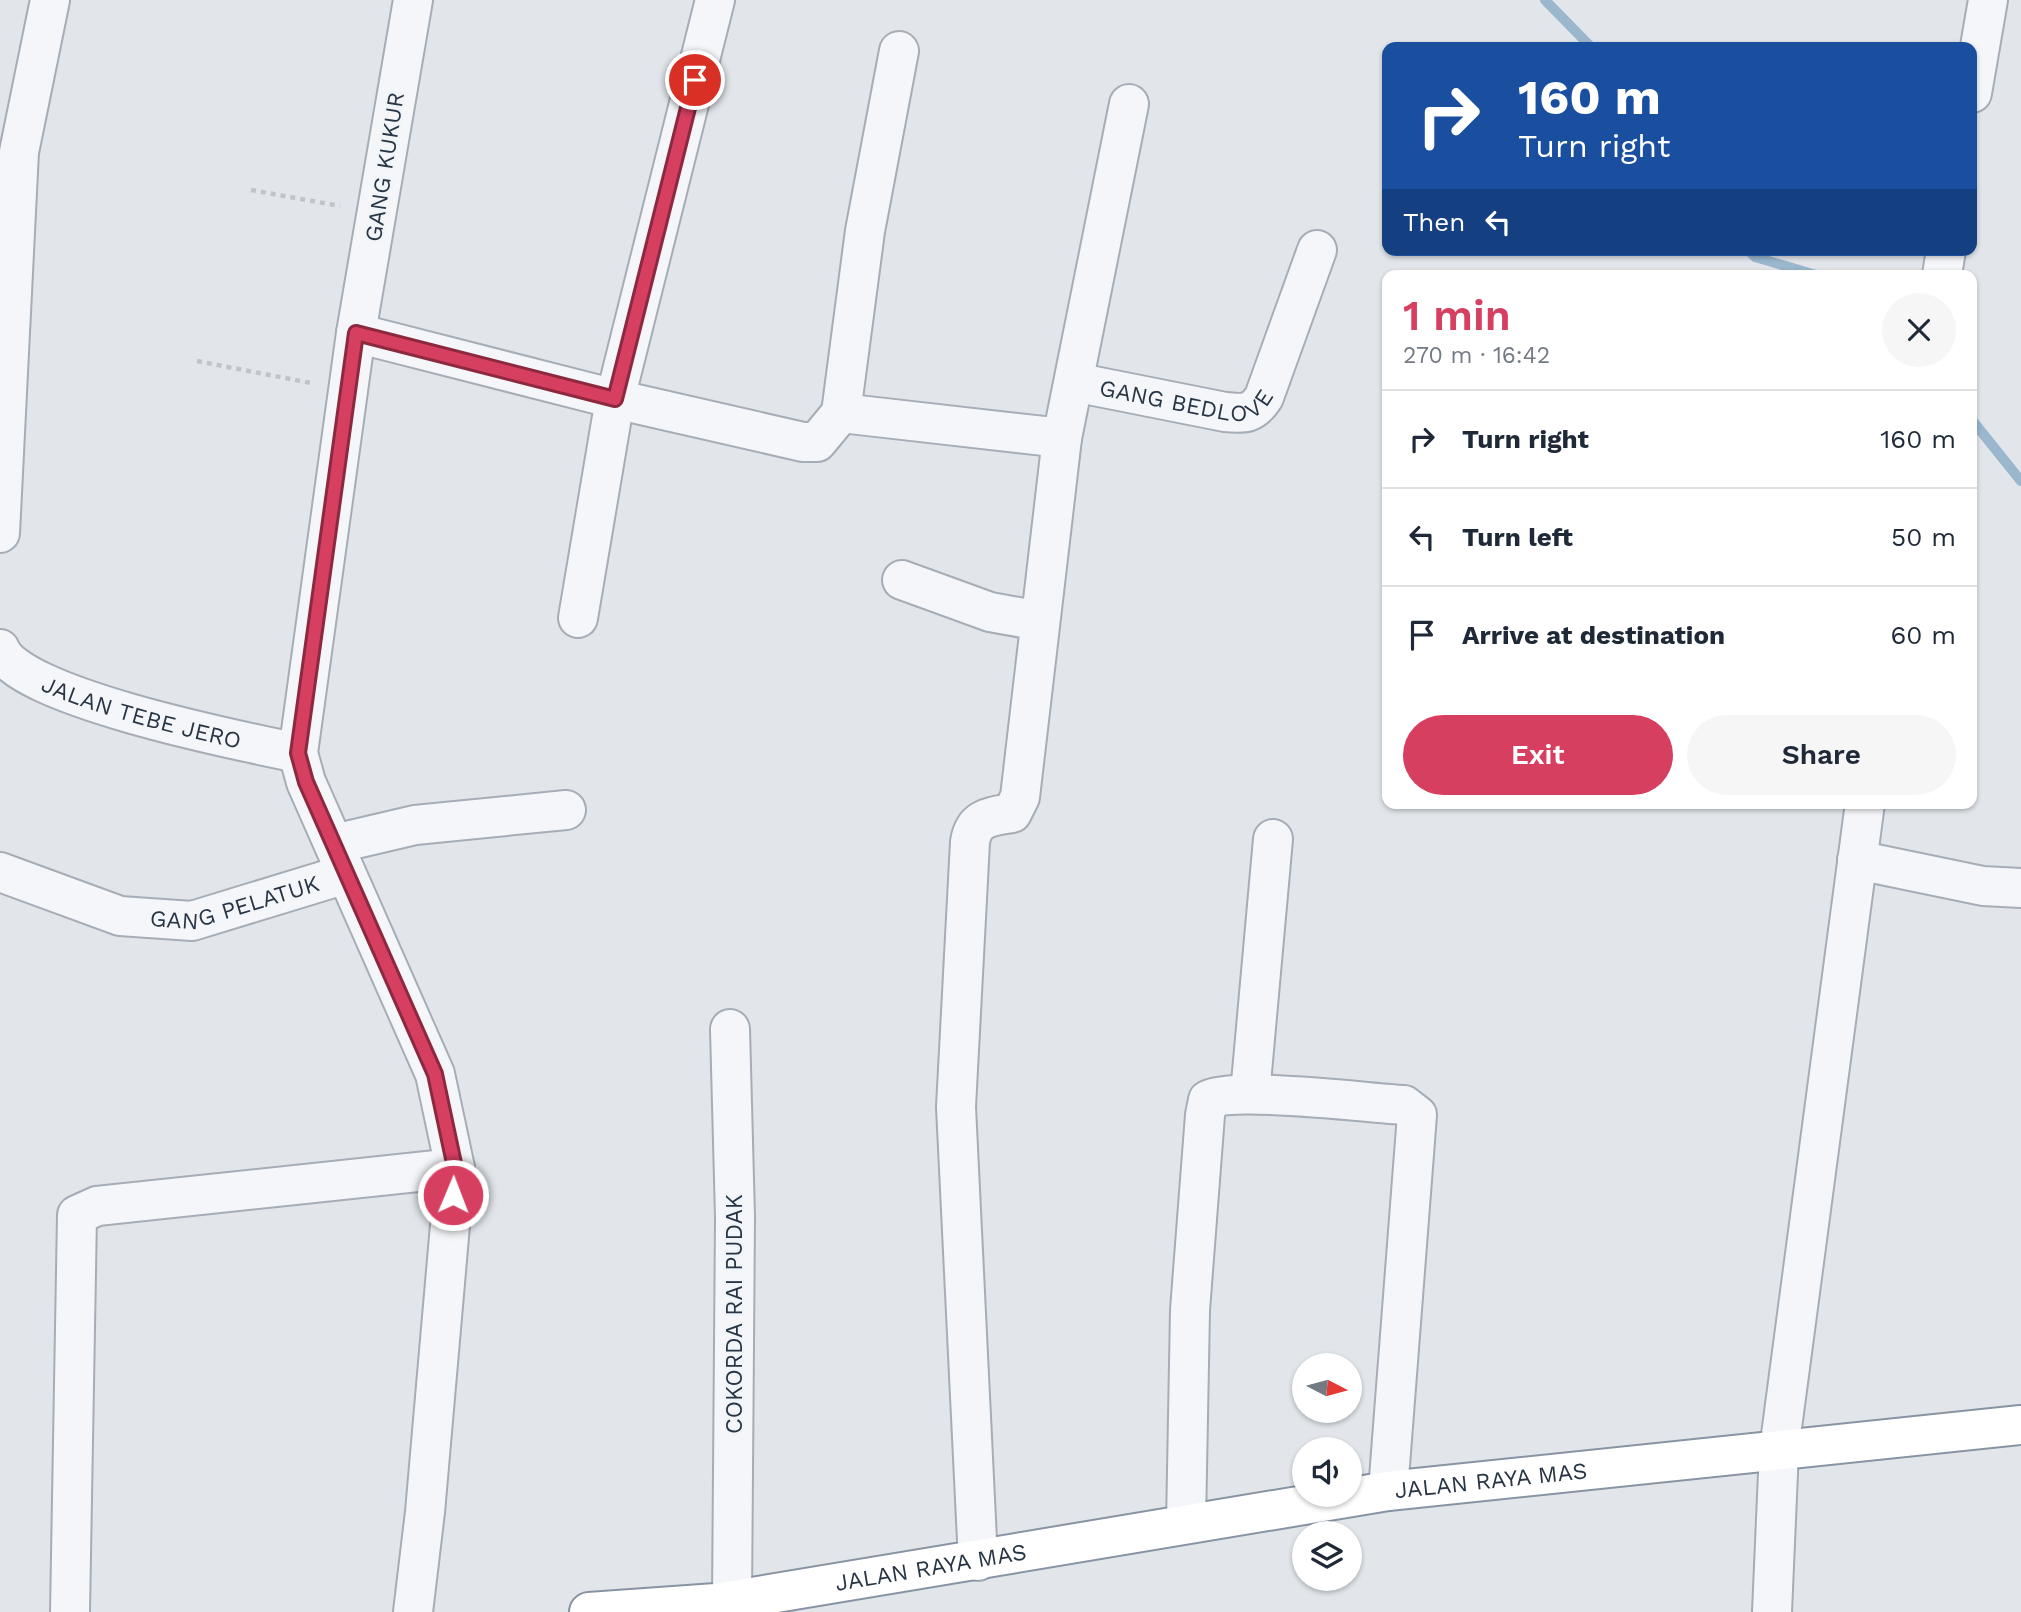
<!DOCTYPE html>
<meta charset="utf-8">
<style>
:root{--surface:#fff;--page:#f6f6f7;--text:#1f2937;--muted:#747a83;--line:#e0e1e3;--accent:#d73f61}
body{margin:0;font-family:"Work Sans",sans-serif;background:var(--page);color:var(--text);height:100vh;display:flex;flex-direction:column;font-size:26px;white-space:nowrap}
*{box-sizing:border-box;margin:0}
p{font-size:23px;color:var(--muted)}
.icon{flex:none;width:38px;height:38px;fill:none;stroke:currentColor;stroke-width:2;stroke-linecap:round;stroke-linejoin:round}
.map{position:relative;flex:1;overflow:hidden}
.sheet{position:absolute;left:1382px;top:270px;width:595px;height:539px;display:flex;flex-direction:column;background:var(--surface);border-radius:14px;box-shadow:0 2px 5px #0004}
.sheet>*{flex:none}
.top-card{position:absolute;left:1382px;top:42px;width:595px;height:214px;border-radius:14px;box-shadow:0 2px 5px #0004;background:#1a4fa0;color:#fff;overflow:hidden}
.needle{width:46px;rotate:96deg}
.controls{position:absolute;left:1292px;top:1353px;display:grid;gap:14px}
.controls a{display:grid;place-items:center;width:70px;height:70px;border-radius:50%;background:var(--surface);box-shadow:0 2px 5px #0004;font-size:35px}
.pin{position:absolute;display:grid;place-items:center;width:60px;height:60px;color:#fff;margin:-30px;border:4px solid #fff;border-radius:50%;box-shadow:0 2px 7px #0007}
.me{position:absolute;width:77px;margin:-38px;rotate:1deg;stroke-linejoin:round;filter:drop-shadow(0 0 5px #0008)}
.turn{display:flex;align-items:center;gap:24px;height:147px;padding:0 21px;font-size:32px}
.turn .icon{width:91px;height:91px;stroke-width:2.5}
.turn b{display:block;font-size:49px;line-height:60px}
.then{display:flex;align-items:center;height:66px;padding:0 21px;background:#0003;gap:14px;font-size:26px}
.round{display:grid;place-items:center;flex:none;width:74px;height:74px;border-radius:37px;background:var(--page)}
.head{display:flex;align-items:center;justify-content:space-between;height:119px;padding:0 21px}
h1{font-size:42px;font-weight:600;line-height:52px;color:var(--accent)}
.primary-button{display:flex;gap:14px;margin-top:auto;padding:14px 21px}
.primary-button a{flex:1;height:80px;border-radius:42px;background:var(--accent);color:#fff;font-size:28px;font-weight:600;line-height:80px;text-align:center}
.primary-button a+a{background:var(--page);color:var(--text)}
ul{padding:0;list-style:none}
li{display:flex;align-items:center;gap:21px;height:98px;padding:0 21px;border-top:2px solid var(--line)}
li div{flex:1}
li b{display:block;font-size:26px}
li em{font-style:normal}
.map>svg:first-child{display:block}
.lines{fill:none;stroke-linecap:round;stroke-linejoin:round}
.stream{stroke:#9ab7cd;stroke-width:10}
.minor-casing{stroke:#a6adb6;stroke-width:42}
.highway-casing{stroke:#8894a3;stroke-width:42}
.path{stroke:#c0c4ca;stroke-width:4.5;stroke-dasharray:5 5;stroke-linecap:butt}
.minor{stroke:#f5f6f9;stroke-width:38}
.highway{stroke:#fff;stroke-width:38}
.route-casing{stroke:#8c293f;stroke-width:18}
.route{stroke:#d73f61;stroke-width:12}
.labels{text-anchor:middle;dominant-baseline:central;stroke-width:5;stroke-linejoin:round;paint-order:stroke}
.street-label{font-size:23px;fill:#283544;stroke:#f1f5f8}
</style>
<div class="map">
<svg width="2021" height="1612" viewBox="0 0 2021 1612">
<rect width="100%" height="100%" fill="#e2e6eb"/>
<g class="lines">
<g class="stream">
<path d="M1545,0L1591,47"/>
<path d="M1748,250L1755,257L1816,275"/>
<path d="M1972,420L2021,481"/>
</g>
<defs>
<g id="minor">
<path d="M413,0L356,333L298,753L306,782L435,1074L455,1168L425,1512L413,1612"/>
<path d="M1972,93L1988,0"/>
<path d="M1942,275L1946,250"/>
<path d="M356,333L615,399L803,442H817L841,413L1062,438L1129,104"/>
<path id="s1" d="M1074,382L1225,412C1245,414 1253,414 1264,397L1317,250"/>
<path d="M841,413L865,231L899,51"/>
<path d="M0,533L19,152L50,0"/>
<path d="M902,580L990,612L1040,621"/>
<path d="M578,618L615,399L715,0"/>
<path id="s2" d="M0,649C17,697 245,742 298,753"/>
<path d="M334,844L415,825L566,810"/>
<path d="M1857,860L1983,886L2021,888"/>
<path id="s3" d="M0,872L120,916L192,921L346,874"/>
<path d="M730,1029L735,1217L732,1600"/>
<path d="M1250,1094L1273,839"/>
<path d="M1186,1524L1190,1310L1205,1115L1208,1100C1234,1086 1367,1103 1404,1105L1417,1115L1388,1491"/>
<path d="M978,1561L956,1107L970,842C974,817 990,817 1012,813L1020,797L1062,438"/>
<path d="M70,1612L77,1215L97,1206L455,1168"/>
<path d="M1772,1612L1779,1450L1865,803"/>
</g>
<g id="highway">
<path id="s4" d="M589,1612L716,1603L1388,1491L2021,1425"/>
</g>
</defs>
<use href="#minor" class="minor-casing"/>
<use href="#highway" class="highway-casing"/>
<g class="path">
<path d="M251,190L340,206"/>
<path d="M197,361L311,383"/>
</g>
<use href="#minor" class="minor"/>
<use href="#highway" class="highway"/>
</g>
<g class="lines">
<defs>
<path id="route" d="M453,1195L455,1168L435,1074L306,782L298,753L356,333L615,399L695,80"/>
</defs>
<use href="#route" class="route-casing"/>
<use href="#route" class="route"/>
</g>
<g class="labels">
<g class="street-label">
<text transform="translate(385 167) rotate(-81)">GANG KUKUR</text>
<text stroke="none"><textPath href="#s1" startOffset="116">GANG BEDLOVE</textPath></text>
<text stroke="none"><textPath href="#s2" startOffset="159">JALAN TEBE JERO</textPath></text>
<text stroke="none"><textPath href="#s3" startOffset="245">GANG PELATUK</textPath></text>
<text transform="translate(734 1314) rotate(-90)">COKORDA RAI PUDAK</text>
<text stroke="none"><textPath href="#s4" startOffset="912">JALAN RAYA MAS</textPath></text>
<text stroke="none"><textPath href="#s4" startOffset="345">JALAN RAYA MAS</textPath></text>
</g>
</g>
</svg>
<div class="controls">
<a><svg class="needle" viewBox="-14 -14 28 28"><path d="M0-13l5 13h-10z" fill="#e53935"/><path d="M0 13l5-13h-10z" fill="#747a83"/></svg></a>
<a><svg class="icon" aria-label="sound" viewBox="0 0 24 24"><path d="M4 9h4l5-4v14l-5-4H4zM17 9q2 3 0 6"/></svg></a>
<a><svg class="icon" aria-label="layers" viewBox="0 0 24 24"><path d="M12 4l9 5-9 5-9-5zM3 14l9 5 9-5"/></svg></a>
</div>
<div class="pin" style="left:695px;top:80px;background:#d93025"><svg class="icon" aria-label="arrive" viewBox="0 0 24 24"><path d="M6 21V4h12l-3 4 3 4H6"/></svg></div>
<svg class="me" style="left:453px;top:1195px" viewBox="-20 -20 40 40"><circle r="17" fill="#d73f61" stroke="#fff" stroke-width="3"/><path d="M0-11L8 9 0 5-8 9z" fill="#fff"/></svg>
<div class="top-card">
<div class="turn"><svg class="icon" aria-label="right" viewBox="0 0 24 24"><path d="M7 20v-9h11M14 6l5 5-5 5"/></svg><div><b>160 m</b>Turn right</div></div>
<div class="then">Then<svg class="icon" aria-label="left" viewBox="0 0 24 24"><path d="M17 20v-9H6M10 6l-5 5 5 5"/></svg></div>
</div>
<section class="sheet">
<div class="head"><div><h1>1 min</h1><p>270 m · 16:42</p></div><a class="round"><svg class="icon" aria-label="close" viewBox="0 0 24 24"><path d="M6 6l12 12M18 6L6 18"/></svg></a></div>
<ul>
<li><svg class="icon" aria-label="right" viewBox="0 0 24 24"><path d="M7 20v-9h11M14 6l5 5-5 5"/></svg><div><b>Turn right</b></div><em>160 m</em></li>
<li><svg class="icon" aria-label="left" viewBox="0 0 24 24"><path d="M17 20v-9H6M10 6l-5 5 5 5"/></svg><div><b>Turn left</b></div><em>50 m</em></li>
<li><svg class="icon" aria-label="arrive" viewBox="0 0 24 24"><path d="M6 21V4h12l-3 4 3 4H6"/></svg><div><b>Arrive at destination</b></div><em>60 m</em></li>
</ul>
<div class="primary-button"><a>Exit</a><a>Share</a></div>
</section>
</div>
